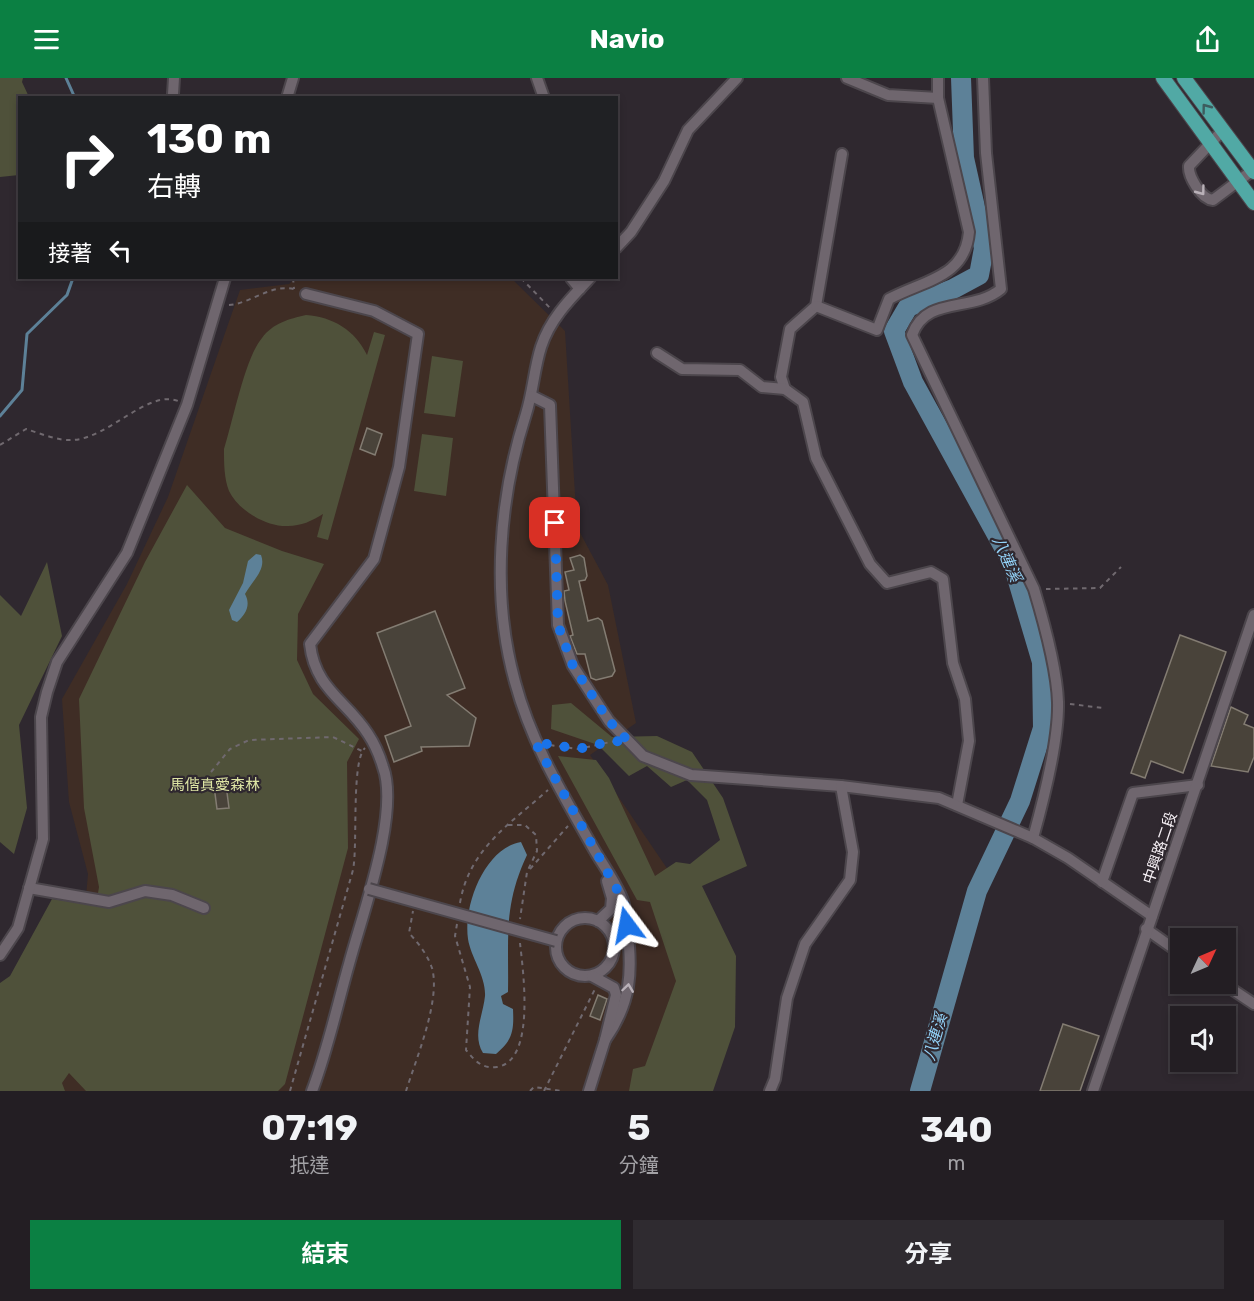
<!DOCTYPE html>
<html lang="zh-TW">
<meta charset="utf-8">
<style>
:root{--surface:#231e23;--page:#2f2b30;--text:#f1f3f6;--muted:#a3a2a6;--line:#403c41;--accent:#0b8043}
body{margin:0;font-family:Rubik,"Noto Sans TC",sans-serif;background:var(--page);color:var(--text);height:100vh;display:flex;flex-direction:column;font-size:22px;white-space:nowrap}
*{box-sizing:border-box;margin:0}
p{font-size:20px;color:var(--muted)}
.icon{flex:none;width:33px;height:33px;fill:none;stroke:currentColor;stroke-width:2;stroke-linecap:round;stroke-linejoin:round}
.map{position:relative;height:1013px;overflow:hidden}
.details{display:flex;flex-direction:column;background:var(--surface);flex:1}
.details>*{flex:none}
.guide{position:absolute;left:18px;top:18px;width:600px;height:183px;border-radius:0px;box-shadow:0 3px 9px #0003,0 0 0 2px var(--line);background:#202124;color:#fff;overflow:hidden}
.needle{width:39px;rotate:46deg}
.controls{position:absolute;left:1170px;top:850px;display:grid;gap:12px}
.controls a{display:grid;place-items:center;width:66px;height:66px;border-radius:0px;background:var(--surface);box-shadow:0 3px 9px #0003,0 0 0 2px var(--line);font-size:30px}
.pin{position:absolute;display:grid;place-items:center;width:51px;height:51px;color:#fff;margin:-26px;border-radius:12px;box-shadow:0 3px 9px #0006}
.me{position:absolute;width:66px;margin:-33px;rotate:347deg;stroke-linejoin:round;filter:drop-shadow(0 0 4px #0008)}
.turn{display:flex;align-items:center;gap:21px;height:126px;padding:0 30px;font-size:27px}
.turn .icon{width:78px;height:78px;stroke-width:2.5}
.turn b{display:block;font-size:42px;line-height:51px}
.then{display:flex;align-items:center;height:57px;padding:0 30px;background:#0003;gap:12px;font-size:22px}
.eta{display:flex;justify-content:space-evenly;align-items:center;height:102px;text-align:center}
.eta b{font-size:36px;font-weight:700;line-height:42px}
.action{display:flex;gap:12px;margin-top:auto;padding:12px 30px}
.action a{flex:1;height:69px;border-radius:0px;background:var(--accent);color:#fff;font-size:24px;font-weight:700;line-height:69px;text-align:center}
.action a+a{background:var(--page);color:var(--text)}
header{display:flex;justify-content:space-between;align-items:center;height:78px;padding:0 30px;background:var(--accent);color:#fff;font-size:27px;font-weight:700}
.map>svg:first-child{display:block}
.education{fill:#3f2d25}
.green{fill:#4f513a}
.water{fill:#5d8198}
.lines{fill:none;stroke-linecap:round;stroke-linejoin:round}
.stream{stroke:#5d8198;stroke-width:3}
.river{stroke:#5d8198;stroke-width:20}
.building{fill:#49433a;stroke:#837c72;stroke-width:1.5}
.minor-casing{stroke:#4c464c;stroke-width:14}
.major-casing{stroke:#4c464c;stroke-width:16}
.path{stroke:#70696f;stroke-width:2;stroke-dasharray:4.5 4.5;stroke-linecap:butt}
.minor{stroke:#6f666e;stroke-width:10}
.major{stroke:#51a9a5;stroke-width:14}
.minor-bridge-casing{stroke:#4c464c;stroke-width:14;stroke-linecap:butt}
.minor-bridge{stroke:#6f666e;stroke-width:10}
.oneway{stroke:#3d5c5e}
.oneway2{stroke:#b9b1b8}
.route{stroke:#1a73e8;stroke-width:10;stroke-dasharray:0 18}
.labels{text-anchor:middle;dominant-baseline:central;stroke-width:4.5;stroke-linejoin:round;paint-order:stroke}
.park-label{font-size:15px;fill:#dde4a3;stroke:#2f282f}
.street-label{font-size:15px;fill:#f5eff4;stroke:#2f282f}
.water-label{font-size:16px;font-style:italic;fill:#93d2f8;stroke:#2f282f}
</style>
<header><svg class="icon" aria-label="menu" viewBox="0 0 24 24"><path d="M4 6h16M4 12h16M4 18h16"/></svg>Navio<svg class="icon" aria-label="share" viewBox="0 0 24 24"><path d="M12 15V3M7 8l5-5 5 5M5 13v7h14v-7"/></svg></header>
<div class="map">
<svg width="1254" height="1013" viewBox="0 0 1254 1013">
<rect width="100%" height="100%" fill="#2f282f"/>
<path class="education" d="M295,200H511L565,253L577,449L608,507L636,645L590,677L679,808L680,1013H18L80,885L88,796L69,724L62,621L127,506L168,419L240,212L289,206Z"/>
<g class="green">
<path d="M0,0H23L22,4L29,19L20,20L19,97L0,99Z"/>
<path d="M306,237C333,239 355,252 367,277L374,254L385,257L328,462L317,459L323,436C312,443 301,448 288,448C266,449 238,432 229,413C224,400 224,385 224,371C233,343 245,280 262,260C273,245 289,241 306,237Z"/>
<path d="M432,278L463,283L455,339L424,335Z"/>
<path d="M422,356L453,360L446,418L414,413Z"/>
<path d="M187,407L225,450L282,473L324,486L298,536L297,582L313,616L359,661L347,684L348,770L285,1006L278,1013H86L69,995L62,1005L65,1013H0V905L10,898L52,821L96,827L99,809L84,730L79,621L145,484Z"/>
<path d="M47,484L62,558L19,647L27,730L14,776L0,764V517L21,538Z"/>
<path d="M571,625L612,659L657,658L692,674L723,720L747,788L702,808L736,878L735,949L713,1013H629L633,991L645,988L676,903L650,824L637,822L558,678L596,682L609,700L655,798L676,784L690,786L720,762L707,722L687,702L671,709L647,688L629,698L598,667L551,651L552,627Z"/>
</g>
<g class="water">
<path d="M256,476L261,477C267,492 251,504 245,516C251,527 246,536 237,544L232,542L229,532L243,505L248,483Z"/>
<path d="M521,764L527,777C503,828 509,860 508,914L501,918L503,926L513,931C514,952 513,962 496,976L483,975C472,957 483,938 485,918C486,898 471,880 468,861C463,827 485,770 521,764Z"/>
</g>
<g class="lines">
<g class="stream">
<path d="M66,0L75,20"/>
<path d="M0,338L22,312L27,256L67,217L73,200"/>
</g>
<path class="river" d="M920,1013L977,813L1020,723L1043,650L1042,584L1013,486L913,304L894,253L908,229L953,211L979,197L984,170L964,80L961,0"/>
</g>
<g class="building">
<path d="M367,350L382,356L375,377L360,371Z"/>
<path d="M580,477L584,480L587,498L585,502L579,503L588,543L598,540L602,543L615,593L612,598L596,602L591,600L585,576H577L570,558L573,557L565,523L564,513L569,512L565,494L574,492L570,480Z"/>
<path d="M435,533L465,610L447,617L476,640L469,668L421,669L422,673L394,684L385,658L411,648L377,555Z"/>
<path d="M1180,557L1226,574L1183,695L1151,683L1145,700L1131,695Z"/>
<path d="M1231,629L1248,637L1244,646L1254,650V679L1248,694L1211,688Z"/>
<path d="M225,699L229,730L217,731L213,700Z"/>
<path d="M598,917L607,921L600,942L590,938Z"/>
<path d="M1063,946L1099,958L1080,1013H1040Z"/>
</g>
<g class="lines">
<defs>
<g id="minor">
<path d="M537,0L544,20"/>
<path d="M847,0L888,17L938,20"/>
<path d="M983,0L986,75L1001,211C972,235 926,217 912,257L1034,511C1043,541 1057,593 1058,624C1059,661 1043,724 1033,760"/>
<path d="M173,16L174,0"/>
<path d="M287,20L293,0"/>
<path d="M1223,52L1189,88C1188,98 1201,121 1213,122L1253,92"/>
<path d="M842,76L816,228L790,251L781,299L785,311L803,324L816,380L870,486L887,505L931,494L943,501L953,585L965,621L969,663L957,727"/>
<path d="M616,170L631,154L664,103L688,52L737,0"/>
<path d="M571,200L580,211"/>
<path d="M590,200C570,221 550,241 541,269C534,291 533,314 526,336C499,420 491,518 515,604C531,664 562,715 592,768C602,786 616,804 623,823C626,831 626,842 627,850C633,894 631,925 605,962"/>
<path d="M306,216L374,233L418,256L399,389L374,481L310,566C315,611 346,622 368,656C374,665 380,679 383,689C400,735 362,837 349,886C337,928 328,971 312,1013"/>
<path d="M816,228L877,252L889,221C924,202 965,200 969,154L938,20V0"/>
<path d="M657,275L682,291L740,292L762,309L785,311"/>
<path d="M532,318L550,327L558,547L573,588L609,643L643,678L691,697L841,708L939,720L1033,760L1068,780L1152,838"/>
<path d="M1102,804L1133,715L1198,707"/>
<path d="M29,810L109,824L145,813L172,817L204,830"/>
<circle cx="585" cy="869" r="29"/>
<path d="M598,843L611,831L612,820L607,803"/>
<path d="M1146,851L1180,875"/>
<path d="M0,877L18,850L43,761L41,639L47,614L57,584L127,475L187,327L225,200"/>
<path d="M1224,906L1254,926"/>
<path d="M589,1013L605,962L616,917L614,910L592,898"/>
<path d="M770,1013L775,1001L787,920L805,866L850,802L853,774L841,708"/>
<path d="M1093,1013L1254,537"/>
</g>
<g id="major">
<path d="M1163,0L1254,125"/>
<path d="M1184,0L1254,94"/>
</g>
</defs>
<use href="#minor" class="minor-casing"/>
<use href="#major" class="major-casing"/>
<g class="path">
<path d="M293,200L294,211"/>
<path d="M521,200L551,231"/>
<path d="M229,227C253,225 272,204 297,212"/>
<path d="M0,367L26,351C39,355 58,363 72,362C108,361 148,311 178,323"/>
<path d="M1046,511L1100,510L1121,489"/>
<path d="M1070,626L1103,630"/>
<path d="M550,667L578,671L615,663"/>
<path d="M211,694L230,671L249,662L333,659L362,673"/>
<path d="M508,747H525L536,757L537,773L527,794L520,841"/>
<path d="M530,791L568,748"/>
<path d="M460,825C469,771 510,746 548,712"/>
<path d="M457,846L455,858L470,909L466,972C475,983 482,991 497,989C536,983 523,893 520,865"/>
<path d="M290,1013L353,792C358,767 351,683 365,670"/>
<path d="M406,1013C416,981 441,922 432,890C427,876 419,866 409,855L413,833"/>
<path d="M530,1013L534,1009L562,1013"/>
<path d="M544,1013L595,911"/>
</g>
<use href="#minor" class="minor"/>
<use href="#major" class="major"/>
<defs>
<path id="minor-bridge" d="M369,811L556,863"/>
</defs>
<use href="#minor-bridge" class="minor-bridge-casing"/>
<use href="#minor-bridge" class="minor-bridge"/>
</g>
<defs><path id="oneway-chevron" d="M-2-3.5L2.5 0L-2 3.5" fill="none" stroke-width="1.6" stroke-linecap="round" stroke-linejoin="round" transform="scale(1.5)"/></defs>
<use class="oneway" href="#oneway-chevron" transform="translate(1206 30) rotate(-127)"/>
<g class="oneway2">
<use href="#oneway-chevron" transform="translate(1201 113) rotate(53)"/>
<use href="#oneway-chevron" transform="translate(628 910) rotate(-82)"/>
</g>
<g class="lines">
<path class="route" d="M555,445L558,547L573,588L609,643L629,664L613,663L578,671L535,664L624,824L627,847"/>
</g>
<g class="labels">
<g class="park-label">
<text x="215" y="707">馬偕真愛森林</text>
</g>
<g class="street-label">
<text transform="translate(1160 770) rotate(-71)">中興路二段</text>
</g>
<g class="water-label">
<text transform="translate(1007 481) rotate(66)">八連溪</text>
<text transform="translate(935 959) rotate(-74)">八連溪</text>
</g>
</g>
</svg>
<div class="controls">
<a><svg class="needle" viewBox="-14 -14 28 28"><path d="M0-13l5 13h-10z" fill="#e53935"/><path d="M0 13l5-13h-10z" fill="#a3a2a6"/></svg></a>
<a><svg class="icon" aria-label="sound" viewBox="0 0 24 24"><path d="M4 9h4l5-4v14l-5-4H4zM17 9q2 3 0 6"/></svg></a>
</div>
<div class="pin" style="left:555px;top:445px;background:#d93025"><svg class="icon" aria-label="arrive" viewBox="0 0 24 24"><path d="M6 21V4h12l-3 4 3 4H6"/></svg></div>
<svg class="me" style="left:627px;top:847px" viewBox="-20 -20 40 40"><path d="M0-17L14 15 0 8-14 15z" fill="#1a73e8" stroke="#fff" stroke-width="4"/></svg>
<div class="guide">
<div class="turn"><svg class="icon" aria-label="right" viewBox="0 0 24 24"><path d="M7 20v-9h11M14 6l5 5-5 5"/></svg><div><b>130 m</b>右轉</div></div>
<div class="then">接著<svg class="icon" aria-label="left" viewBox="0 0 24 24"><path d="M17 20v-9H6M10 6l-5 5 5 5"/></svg></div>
</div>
</div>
<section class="details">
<div class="eta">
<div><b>07:19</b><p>抵達</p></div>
<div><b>5</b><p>分鐘</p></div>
<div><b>340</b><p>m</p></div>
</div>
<div class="action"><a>結束</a><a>分享</a></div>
</section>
